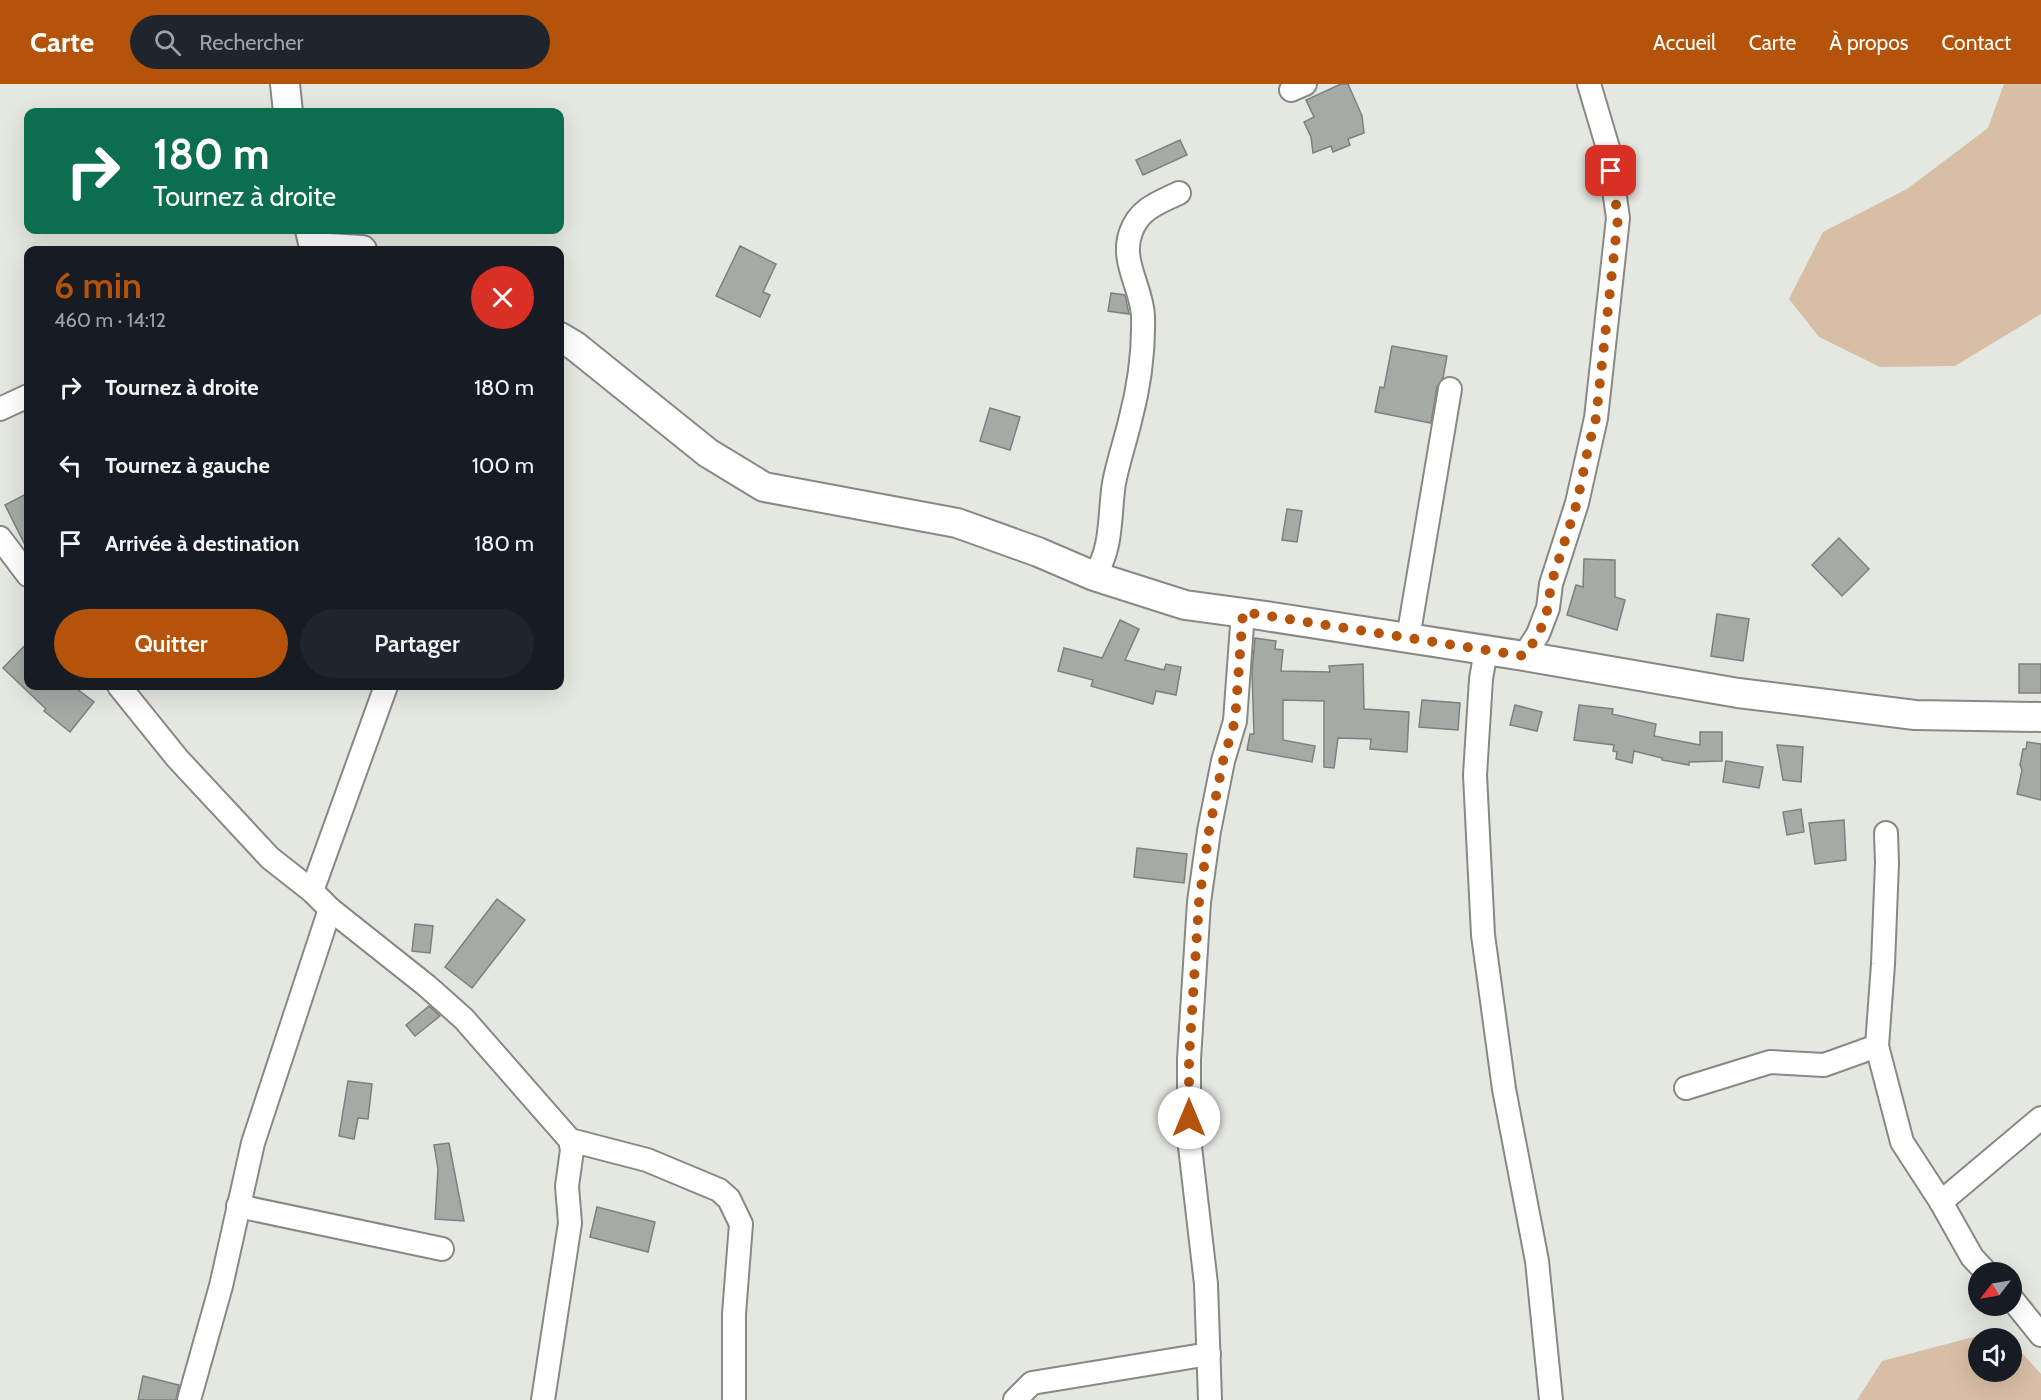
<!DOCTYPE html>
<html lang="fr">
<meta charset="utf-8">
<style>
:root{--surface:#171b24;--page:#20242c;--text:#f1f3f6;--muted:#9ea1a6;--accent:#b45309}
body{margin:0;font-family:Cabin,sans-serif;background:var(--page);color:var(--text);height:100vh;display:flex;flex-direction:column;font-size:22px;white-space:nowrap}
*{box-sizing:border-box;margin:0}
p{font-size:20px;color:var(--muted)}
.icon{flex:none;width:33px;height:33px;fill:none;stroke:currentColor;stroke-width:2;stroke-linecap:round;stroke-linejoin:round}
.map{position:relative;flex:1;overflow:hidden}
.details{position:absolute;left:24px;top:162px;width:540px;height:444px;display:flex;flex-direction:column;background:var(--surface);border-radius:12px;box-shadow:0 6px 24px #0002}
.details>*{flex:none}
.guide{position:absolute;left:24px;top:24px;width:540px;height:126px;border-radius:12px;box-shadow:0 6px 24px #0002;background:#0b6e4f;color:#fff;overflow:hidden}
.needle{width:39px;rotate:239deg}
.fabs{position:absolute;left:1968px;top:1178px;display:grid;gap:12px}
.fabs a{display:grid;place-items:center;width:54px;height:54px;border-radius:50%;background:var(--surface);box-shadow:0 6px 24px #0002;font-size:30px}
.pin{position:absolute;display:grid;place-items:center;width:51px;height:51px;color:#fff;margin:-26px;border-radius:12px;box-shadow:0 3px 9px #0006}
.me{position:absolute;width:66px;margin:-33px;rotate:0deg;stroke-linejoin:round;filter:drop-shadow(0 0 4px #0008)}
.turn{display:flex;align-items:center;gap:21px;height:126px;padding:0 30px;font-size:27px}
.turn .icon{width:78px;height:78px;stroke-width:2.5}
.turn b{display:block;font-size:42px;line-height:51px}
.round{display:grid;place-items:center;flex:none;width:63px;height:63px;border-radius:32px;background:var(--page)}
.overview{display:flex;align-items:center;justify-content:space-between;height:102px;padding:0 30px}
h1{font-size:36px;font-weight:600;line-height:45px;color:var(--accent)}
.primary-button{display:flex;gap:12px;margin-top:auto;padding:12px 30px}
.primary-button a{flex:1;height:69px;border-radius:36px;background:var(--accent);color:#fff;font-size:24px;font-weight:600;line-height:69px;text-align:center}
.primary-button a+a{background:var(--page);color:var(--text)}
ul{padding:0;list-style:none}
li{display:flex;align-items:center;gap:18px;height:78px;padding:0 30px}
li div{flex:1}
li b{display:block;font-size:22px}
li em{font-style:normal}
header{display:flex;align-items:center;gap:36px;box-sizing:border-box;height:84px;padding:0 30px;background:var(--accent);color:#fff}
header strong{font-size:28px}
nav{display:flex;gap:33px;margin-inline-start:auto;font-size:21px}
.search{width:420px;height:54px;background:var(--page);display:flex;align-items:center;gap:15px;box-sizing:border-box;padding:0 21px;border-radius:33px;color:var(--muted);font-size:22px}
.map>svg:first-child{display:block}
.green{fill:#d9bea6}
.building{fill:#a5aaa6;stroke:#7c817d;stroke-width:1.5}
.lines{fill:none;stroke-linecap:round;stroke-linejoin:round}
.minor-casing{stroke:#888984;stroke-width:26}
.major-casing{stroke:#888984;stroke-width:32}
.minor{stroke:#fff;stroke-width:22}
.major{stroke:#fff;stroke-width:28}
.route{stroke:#b45309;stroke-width:10;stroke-dasharray:0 18}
</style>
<header>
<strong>Carte</strong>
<div class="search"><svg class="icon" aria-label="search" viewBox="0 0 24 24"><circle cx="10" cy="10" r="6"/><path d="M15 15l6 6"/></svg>Rechercher</div>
<nav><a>Accueil</a><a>Carte</a><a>À propos</a><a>Contact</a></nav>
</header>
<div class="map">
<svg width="2041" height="1316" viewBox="0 0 2041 1316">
<rect width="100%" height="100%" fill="#e5e7e1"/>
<g class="green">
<path d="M2004,0H2041V230L1955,282L1880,283L1819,253L1789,215L1823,148L1907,105L1988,44Z"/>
<path d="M2000,1246L2008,1254H1978V1287H2012V1258L2041,1290V1316H1857L1882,1277Z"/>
</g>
<g class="building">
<path d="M1341,0H1348L1362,32L1364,49L1348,55L1350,61L1333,68L1331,62L1313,69L1311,53L1304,38L1314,33L1306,16Z"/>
<path d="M1180,56L1187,71L1143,91L1136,76Z"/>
<path d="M740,162L776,180L763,208L770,211L760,233L716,212Z"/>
<path d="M1111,209L1125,211L1129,230L1108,227Z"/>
<path d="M1392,262L1447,272L1443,294L1437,303L1431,339L1375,328L1380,303L1384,304Z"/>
<path d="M990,324L1020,333L1010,366L980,357Z"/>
<path d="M28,409V467L5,421Z"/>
<path d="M1287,425L1302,427L1297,458L1282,456Z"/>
<path d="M1839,454L1869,485L1842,512L1812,481Z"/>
<path d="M1584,475L1615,476V513L1625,516L1617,546L1567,531L1576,501L1583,503Z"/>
<path d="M1717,530L1749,535L1743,577L1711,572Z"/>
<path d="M1120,536L1139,545L1125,576L1164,586L1166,580L1181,583L1176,611L1156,607L1153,620L1091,602L1093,596L1058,587L1064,564L1102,574Z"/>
<path d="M1255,554L1276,557L1275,565L1283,566L1281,587L1330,588L1329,582L1363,580L1364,625L1409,628L1407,668L1370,665L1371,655L1338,654L1334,684L1324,683V617L1283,616V656L1315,662L1312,678L1247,666L1250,650H1254L1252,587Z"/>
<path d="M28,558V602H73L94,618L70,648L44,627L46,625L3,584Z"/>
<rect x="2019" y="580" width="22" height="29"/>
<path d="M1422,616L1460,619L1458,646L1419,643Z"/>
<path d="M1515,621L1542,628L1537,647L1510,641Z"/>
<path d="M1579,621L1613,625L1612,630L1656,640L1654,652L1700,661V648H1722V677L1689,678V681L1662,676V674L1634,667L1632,679L1616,675L1617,668L1613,667L1614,661L1574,656Z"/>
<path d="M2027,658L2041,660V716L2017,710L2022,686L2020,681L2023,665H2026Z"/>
<path d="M1777,661L1803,663L1801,698L1783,696Z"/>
<path d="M1726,677L1763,683L1759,704L1723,698Z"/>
<path d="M1801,725L1804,748L1787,751L1783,728Z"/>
<path d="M1844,736L1846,776L1815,780L1809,739Z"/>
<path d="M1137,764L1187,770L1184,799L1134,793Z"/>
<path d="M497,815L525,836L472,904L445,883Z"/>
<path d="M415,840L433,842L430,869L412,867Z"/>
<path d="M429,922L440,932L415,952L406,941Z"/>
<path d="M348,997L372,1000L368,1035L358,1034L354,1055L339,1052Z"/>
<path d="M449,1059L457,1101L464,1137L435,1135L438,1085L434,1061Z"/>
<path d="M597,1123L655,1138L648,1168L590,1153Z"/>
<path d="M143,1292L179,1301L176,1316H138Z"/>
</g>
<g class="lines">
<defs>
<g id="minor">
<path d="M1291,6L1305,0"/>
<path d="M0,325L28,312"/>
<path d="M0,454L28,491"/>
<path d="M1094,492C1113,465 1109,431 1114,399C1118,378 1125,358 1130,337C1139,303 1144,267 1143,232C1142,204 1120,177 1131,148C1139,125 1158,119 1179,109"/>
<path d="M1408,554L1450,305"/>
<path d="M1486,566L1481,595L1475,691L1483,851L1504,1005L1537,1177L1551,1316"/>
<path d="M1524,572L1538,550L1548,524L1551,500L1577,419L1596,334L1618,134L1608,64L1589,0"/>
<path d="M119,602L177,674L270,774L312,807L330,825L427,902L464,935L570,1056L572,1066L567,1102L570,1139L543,1316"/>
<path d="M1886,749L1887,779L1883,880L1877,962L1902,1058L1941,1118"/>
<path d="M312,807L386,602"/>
<path d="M1686,1004L1770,978L1824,981L1877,962"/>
<path d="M570,1056L647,1076L719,1106L729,1115L741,1140L734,1230V1316"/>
<path d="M238,1122L442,1165"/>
<path d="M1986,1188L1972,1173L1941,1118L2041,1034"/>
<path d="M2012,1215L2041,1251"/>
<path d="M189,1316L221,1202L253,1059L330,825"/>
<path d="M1015,1316L1032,1299L1209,1270"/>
<path d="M1210,1316L1206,1200L1189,1054V975L1199,818L1209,747L1223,677L1235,637L1243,528"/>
</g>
<g id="major">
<path d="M285,0L288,28"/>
<path d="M310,146L314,163L362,166"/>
<path d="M560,253L575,262L708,369L764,403L957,439L1038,468L1094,492L1185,521L1259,531L1524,572L1738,609L1915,631L2041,633"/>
</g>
</defs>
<use href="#minor" class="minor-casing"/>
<use href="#major" class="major-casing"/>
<use href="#minor" class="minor"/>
<use href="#major" class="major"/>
</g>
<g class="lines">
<path class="route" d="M1189,1034V975L1199,818L1209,747L1223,677L1235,637L1243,528L1524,572L1539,550L1548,524L1551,500L1577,419L1588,365L1596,334L1618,134L1611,87"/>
</g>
</svg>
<div class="fabs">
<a><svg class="needle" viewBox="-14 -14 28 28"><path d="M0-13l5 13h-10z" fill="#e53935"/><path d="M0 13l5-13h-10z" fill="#9ea1a6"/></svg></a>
<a><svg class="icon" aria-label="sound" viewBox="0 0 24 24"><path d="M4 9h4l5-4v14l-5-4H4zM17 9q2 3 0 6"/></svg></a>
</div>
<div class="pin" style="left:1611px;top:87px;background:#d93025"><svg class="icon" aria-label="arrive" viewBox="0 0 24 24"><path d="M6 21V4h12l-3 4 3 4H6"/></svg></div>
<svg class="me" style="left:1189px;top:1034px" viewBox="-20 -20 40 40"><circle r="19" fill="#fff"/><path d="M0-13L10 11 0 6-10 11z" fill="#b45309"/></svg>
<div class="guide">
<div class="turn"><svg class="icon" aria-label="right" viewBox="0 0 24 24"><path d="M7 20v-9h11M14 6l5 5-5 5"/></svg><div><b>180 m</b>Tournez à droite</div></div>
</div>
<section class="details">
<div class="overview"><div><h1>6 min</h1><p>460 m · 14:12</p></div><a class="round" style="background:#d93025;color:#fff"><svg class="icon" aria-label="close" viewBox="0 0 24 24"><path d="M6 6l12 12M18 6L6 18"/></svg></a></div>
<ul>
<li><svg class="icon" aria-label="right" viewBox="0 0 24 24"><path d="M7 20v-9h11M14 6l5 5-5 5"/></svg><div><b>Tournez à droite</b></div><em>180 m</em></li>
<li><svg class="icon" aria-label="left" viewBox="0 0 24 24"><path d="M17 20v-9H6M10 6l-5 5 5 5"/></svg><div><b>Tournez à gauche</b></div><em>100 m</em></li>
<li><svg class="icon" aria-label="arrive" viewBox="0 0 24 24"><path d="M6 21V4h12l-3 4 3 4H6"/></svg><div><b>Arrivée à destination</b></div><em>180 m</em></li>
</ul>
<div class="primary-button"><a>Quitter</a><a>Partager</a></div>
</section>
</div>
